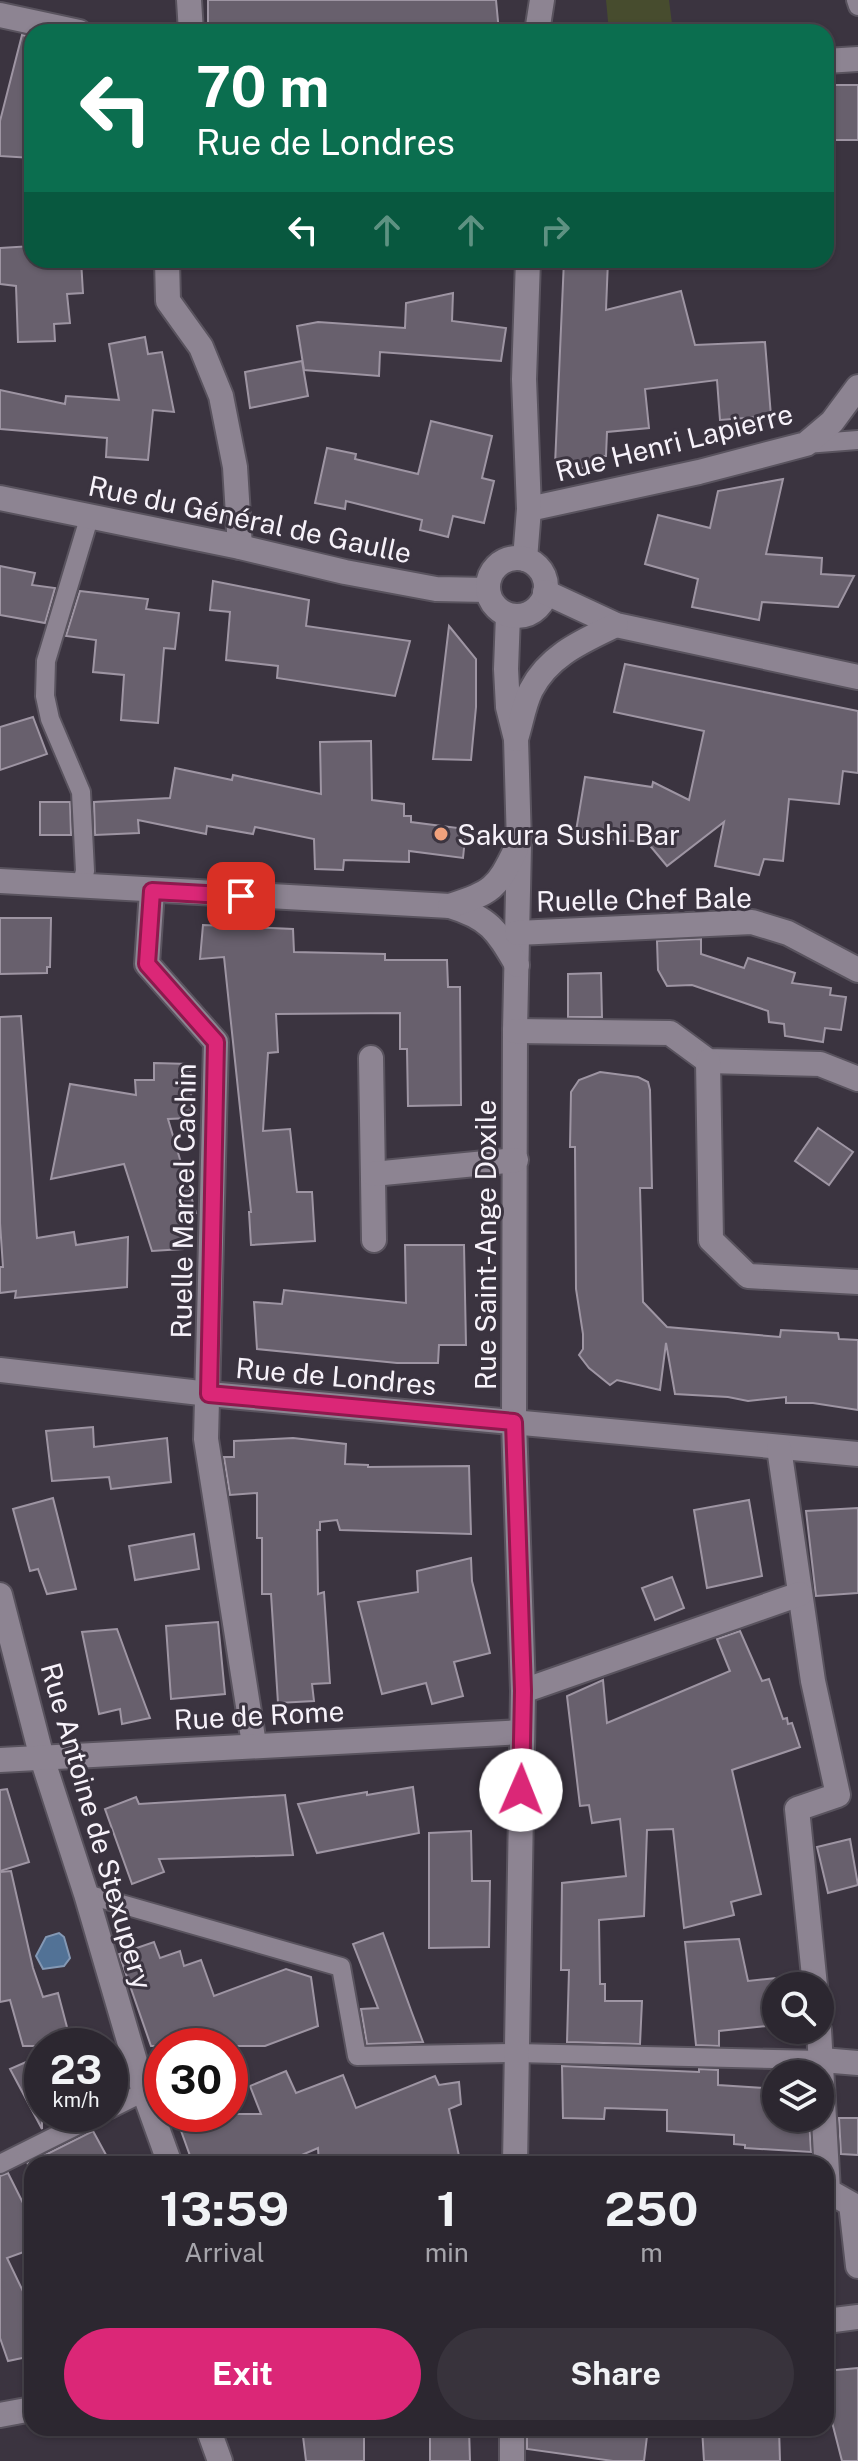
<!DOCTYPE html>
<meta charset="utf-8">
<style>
:root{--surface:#2c2730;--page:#38333c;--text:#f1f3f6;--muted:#a6a5ab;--line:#48444c;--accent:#db2777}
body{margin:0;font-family:"Public Sans",sans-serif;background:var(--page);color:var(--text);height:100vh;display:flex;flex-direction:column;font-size:30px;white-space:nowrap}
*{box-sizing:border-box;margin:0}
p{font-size:26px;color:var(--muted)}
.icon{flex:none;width:44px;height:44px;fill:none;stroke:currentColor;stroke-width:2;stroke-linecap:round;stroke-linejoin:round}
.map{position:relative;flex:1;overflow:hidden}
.panel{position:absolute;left:24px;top:2156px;width:810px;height:280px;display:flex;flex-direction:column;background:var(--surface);border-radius:24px;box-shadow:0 2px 6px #0004,0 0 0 2px var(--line)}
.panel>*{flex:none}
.hud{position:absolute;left:24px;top:24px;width:810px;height:244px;border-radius:24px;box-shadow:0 2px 6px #0004,0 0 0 2px var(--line);background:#0b6e4f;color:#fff;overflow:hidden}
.fabs{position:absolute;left:762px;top:1972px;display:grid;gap:16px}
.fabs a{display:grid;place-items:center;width:72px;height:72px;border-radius:50%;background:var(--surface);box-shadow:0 2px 6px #0004,0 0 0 2px var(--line);font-size:40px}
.speed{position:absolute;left:24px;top:2028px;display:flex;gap:16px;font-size:40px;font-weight:700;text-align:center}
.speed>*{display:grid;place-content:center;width:104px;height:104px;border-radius:50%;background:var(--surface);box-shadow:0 2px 6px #0004,0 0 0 2px var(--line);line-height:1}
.speed small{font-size:20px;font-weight:400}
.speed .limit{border:12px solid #d22;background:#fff;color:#111}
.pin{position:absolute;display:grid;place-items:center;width:68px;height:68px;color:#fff;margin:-34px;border-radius:16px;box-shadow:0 4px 12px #0006}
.me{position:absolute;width:88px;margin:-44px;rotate:1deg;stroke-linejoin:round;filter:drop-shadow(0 0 6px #0008)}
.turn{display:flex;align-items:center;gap:28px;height:168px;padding:0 40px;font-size:36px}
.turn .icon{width:104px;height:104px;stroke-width:2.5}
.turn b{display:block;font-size:56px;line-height:68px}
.lanes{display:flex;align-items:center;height:76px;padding:0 40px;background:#0003;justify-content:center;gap:40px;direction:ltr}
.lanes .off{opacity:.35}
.eta{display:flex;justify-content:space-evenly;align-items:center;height:136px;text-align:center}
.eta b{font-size:48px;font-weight:700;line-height:56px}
.action{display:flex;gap:16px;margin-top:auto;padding:16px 40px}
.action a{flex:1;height:92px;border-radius:48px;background:var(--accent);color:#fff;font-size:32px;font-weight:700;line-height:92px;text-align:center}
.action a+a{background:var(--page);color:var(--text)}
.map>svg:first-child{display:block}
.green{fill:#474c2e}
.water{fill:#527296;stroke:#8498b4;stroke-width:2}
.building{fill:#68606d;stroke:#9e95a3;stroke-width:2}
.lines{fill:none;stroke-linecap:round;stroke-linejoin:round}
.service-casing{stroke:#59535e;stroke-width:22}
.minor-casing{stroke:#59535e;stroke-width:28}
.tertiary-casing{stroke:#59535e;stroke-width:28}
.secondary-casing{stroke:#59535e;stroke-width:28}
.service{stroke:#8d8492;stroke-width:18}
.minor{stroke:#8d8492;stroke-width:24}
.tertiary{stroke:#8d8492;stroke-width:24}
.secondary{stroke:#8d8492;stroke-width:24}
.route-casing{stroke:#8e194d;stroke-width:20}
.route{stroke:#db2777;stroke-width:14}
.poi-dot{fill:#f1a17c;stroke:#3b3440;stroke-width:3}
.labels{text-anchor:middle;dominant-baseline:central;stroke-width:6;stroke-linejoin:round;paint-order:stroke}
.street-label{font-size:28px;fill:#f7f2fa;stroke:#3b3440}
.poi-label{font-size:28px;fill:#f7f2fa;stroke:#3b3440;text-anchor:start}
</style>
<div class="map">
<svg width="858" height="2461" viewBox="0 0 858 2461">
<rect width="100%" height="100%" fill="#3b3440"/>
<path class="green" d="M606,0H669L673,32H609Z"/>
<path class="water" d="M59,1933L64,1937L70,1958L64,1966L43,1969L36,1956L46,1937Z"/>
<g class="building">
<path d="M208,0H496L499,32H291L240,26L208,25Z"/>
<path d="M22,35L32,37V158L0,156V121Z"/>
<path d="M830,85H858V140H826V98H829Z"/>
<path d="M32,246V260H81L83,293L67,294L70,323L54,324L55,341L18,342L16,286L0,284V248Z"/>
<path d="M564,260H608L606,310L681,291L695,345L765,342L771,416L720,420L717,380L645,389L649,428L607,432L606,456H600L599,470L555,465Z"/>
<path d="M453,293L452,321L506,328L501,361L380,352L379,376L304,370L297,326L318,322L405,328L406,303Z"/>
<path d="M145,337L148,354L162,352L174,412L153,410L148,460L106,457L107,438L0,429V390L65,404L66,396L119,400L109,344Z"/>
<path d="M302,361L308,396L250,408L245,372Z"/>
<path d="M431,421L492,436L482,478L494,481L484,523L453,516L448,537L420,530L422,520L346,501L345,509L315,503L327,448L356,454L355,459L418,474Z"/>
<path d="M783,479L766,554L822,558L821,574L854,576L838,607L762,602L759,620L692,607L698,579L645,564L658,515L710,528L718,491Z"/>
<path d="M0,566L35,573L32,585L55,588L45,623L0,615Z"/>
<path d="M213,581L309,600L306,626L410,641L395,696L277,678L278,666L226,660L230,612L210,610Z"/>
<path d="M80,591L148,599L146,609L179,613L175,649L164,648L158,723L121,720L124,675L93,672L96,640L66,636Z"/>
<path d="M449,626L476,659V707L471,760L433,759Z"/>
<path d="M625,664L858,711V773L843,771L839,804L789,799L783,861L764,859L759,875L715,866L724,822L667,866L647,842L575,837L585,777L652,787L653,782L689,800L704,731L614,712Z"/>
<path d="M33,717L47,754L0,770V727Z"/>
<path d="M371,741L372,800L404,804V816H411V822L466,829L463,858L409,851V862L344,860L343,870L315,869L314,839L255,827L253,834L207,826L206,834L138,820L139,833L95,835L94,802L170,798L175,768L232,780L233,775L321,794L320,742Z"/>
<path d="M40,802H70L71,835H40Z"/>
<path d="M0,918H51L50,967H47V973L0,974Z"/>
<path d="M203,925L293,929L294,952L385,954V960H447L448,987H460L461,1105L408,1106L407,1049H400V1013L276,1014L278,1052L268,1053L263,1131L290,1129L297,1192H312L315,1241L251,1245L249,1212H251L224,957L200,959Z"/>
<path d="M701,939V954L744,968L748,958L795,973L792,983L831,988L830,995L846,997L841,1030L825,1028L823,1042L785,1036L784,1024L769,1022L768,1011L692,985L667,986L658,970L657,941Z"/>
<path d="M601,973L602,1017H568V974Z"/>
<path d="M21,1016L37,1238L74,1232L76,1245L128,1237L127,1287L15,1298L16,1291L0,1293V1267H3L0,1223V1017Z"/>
<path d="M154,1063L190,1064L192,1118L168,1119L196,1213L181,1217L183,1249L152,1251L124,1164L51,1179L70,1084L136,1095L135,1080H154Z"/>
<path d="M600,1072L638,1077L648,1082L650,1090L652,1188H640L643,1302L667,1327L780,1337L781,1330L838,1333L839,1339L858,1340V1410L813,1403H786V1397L748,1401L728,1397L675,1394L666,1343L660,1390L617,1380L610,1385L589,1368L579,1355L583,1349V1334L576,1289L575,1147H570L571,1092L579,1080Z"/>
<path d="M818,1128L853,1152L829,1185L795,1161Z"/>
<path d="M405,1245H464L466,1345H439L438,1363H397L257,1349L254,1302L282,1304L284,1290L406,1303Z"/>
<path d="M93,1427L94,1447L167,1438L171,1482L111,1489L109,1477L52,1481L46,1431Z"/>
<path d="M293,1438L346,1444L345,1464L368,1465V1467L469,1466L471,1534L340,1530L337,1520L320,1522V1530H317L318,1594L324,1592L330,1683L312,1684L314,1701L278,1703L271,1594H262V1538H257V1493L230,1495L224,1457H234V1441Z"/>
<path d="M53,1498L76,1589L47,1594L38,1569L30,1571L13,1509Z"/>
<path d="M749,1500L762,1576L707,1588L694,1510Z"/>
<path d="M858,1508V1593L816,1596L806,1511Z"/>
<path d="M194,1534L199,1569L135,1580L129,1546Z"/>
<path d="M471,1558L472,1581L490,1653L454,1662L463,1696L432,1704L426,1683L382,1694L358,1602L418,1592L417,1571Z"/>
<path d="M672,1577L684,1608L655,1620L642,1588Z"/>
<path d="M218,1622L225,1694L171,1699L166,1626Z"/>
<path d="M117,1629L129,1662L150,1718L122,1724L120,1709L99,1714L82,1632Z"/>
<path d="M740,1631L762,1681L769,1679L783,1719L787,1718L788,1724L792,1723L800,1747L732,1770L761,1894L731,1902L734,1915L684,1928L673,1829L647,1830L644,1916L599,1920L600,1984H605V2001H642L640,2044L567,2042L569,1970H561L562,1883L626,1876L620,1819L592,1823L589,1805L580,1806L567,1696L603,1680L607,1723L730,1671L717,1639Z"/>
<path d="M413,1787L419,1833L317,1853L298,1804L367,1792V1795Z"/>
<path d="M7,1789L29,1862L0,1871V1790Z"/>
<path d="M285,1795L293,1855L159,1859L164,1872L132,1884L105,1809L136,1797L139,1804Z"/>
<path d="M471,1831L472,1881H490L489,1947L429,1948V1833Z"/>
<path d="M850,1839L858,1885L828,1893L817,1847Z"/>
<path d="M11,1871L33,1968L43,1997L58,1993L72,2046H23L10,2000L0,2002V1872Z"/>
<path d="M383,1933L412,2013L423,2042L367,2044L361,2009L378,2008L353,1944Z"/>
<path d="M739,1939L748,1981L776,1978V2025L719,2031V2046L696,2045L685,1942Z"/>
<path d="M154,1942L160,1958L180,1951L184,1966L201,1960L214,1996L286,1969L311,1977L318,2026L265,2046H151L119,1954Z"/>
<path d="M42,2055V2129L10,2069Z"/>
<path d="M562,2066L699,2072V2069L718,2070V2085L765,2088V2103L776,2104V2118H809L811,2152L745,2148V2145L734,2144V2135L667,2131V2110L605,2108L604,2119L563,2118Z"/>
<path d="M286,2071L296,2093L343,2075L356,2108L435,2076L439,2085L459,2082L461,2104L449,2109L459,2156L449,2158L450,2164H319L318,2148L281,2164H193L175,2114H261L250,2086Z"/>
<path d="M839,2118H858V2155L841,2154Z"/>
<path d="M93,2131L111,2164H27Z"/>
<path d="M8,2173L32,2221V2249L7,2258L32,2310V2356L8,2361L0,2338V2176Z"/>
<path d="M858,2368V2461H842L832,2422H826V2371Z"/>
<path d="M302,2428H364V2461H306Z"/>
<path d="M430,2428H469L470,2461H430Z"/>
<path d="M527,2428H648L644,2461H613L527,2449Z"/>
<path d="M702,2428H779L780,2461H704Z"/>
</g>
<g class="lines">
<defs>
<g id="service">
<path d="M856,0L858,6"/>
<path d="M806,444L858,440"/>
<path d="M81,886L85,871L81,792L50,719L45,696L46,661L90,515"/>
<path d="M86,1894L341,1967L357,2056L516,2053L822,2060"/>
<path d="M110,2109L144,2092"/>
<path d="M0,2164L100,2114"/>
</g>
<g id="minor">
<path d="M189,0L191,32"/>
<path d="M0,15L79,32"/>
<path d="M537,32L542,0"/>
<path d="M826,61L858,59"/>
<path d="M167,260L168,301L201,347L221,396L235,467L240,547"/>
<path d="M529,509L699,472L806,444L832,422L858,387"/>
<path d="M525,559L529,509L524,379L528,260"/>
<path d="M508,615L506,669L508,707L516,739L519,844L515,1031L514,1422L523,1691L515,2164"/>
<path d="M0,881L450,906C490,918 497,931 517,965"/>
<path d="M152,891L147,964L216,1042L206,1439L254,1744"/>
<path d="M450,906C492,892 497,889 516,849"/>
<path d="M517,933L752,922L788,933L858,970"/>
<path d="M515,1031L670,1033L708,1061L820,1064L858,1079"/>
<path d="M371,1058L374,1240"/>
<path d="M708,1061L711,1240L748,1276L858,1282"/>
<path d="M373,1174L516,1160"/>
<path d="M0,1370L209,1394L858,1454"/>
<path d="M779,1448L813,1681L838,1795L797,1809L815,1986"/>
<path d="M0,1595L42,1758L86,1894L144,2092L170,2164"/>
<path d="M523,1691L800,1594"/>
<path d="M0,1760L522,1732"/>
<path d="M819,2030L828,2191L851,2204L858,2266"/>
<path d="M822,2060L858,2063"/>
<path d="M208,2428L220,2461"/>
<path d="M512,2461V2428"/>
</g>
<g id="tertiary">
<path d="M826,2321L858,2317"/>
<path d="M0,2415L32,2409"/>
</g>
<g id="secondary">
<path d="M0,498L240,547L345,572L436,589L488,590"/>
<circle cx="517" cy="587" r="29"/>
<path d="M545,592L616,625L858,677"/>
<path d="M516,739C521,723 524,704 531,690C549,655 583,641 616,625"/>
</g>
</defs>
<use href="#service" class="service-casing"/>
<use href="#minor" class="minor-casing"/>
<use href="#tertiary" class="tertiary-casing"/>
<use href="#secondary" class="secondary-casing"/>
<use href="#service" class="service"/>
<use href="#minor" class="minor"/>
<use href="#tertiary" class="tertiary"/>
<use href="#secondary" class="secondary"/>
</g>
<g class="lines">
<defs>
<path id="route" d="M241,896L152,891L147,964L216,1042L209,1394L514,1422L523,1691L521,1790"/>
</defs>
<use href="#route" class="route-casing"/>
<use href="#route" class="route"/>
</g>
<circle class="poi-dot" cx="441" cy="834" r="8"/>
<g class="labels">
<g class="street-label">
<text transform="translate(674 442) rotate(-14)">Rue Henri Lapierre</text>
<text transform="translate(250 519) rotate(12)">Rue du Général de Gaulle</text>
<text transform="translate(644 899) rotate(-1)">Ruelle Chef Bale</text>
<text transform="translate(183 1201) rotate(-89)">Ruelle Marcel Cachin</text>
<text transform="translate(485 1245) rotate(-90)">Rue Saint-Ange Doxile</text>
<text transform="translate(336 1376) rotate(5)">Rue de Londres</text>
<text transform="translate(259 1715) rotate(-3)">Rue de Rome</text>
<text transform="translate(97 1826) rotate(74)">Rue Antoine de Stexupery</text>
</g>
<g class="poi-label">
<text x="457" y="834">Sakura Sushi Bar</text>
</g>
</g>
</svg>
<div class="fabs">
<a><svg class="icon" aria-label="search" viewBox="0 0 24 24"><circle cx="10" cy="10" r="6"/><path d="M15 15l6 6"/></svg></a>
<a><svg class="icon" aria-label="layers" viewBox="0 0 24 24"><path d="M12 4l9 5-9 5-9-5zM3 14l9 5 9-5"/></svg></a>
</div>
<div class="speed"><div>23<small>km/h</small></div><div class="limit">30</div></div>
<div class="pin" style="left:241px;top:896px;background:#d93025"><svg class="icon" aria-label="arrive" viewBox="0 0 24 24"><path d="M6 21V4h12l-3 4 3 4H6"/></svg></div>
<svg class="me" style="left:521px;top:1790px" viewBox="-20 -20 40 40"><circle r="19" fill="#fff"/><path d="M0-13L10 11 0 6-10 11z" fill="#db2777"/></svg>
<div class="hud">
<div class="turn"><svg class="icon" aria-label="left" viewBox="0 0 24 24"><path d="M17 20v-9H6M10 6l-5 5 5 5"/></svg><div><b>70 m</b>Rue de Londres</div></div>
<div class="lanes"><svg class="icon" aria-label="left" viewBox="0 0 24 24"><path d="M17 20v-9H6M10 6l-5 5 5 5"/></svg><svg class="icon off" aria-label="ahead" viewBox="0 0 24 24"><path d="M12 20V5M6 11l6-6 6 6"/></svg><svg class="icon off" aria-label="ahead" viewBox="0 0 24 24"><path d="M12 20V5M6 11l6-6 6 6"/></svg><svg class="icon off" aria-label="right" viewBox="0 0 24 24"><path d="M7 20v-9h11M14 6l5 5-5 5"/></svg></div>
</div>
<section class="panel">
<div class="eta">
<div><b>13:59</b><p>Arrival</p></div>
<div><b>1</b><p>min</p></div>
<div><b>250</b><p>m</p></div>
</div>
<div class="action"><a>Exit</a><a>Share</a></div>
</section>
</div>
